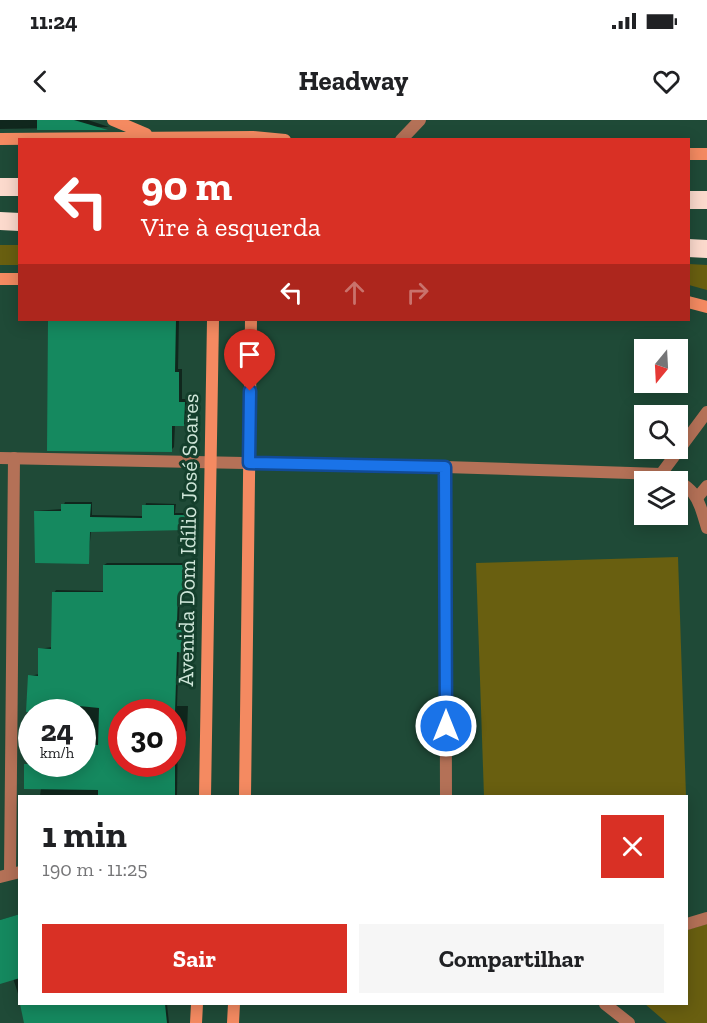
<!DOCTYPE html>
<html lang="pt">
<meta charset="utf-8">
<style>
:root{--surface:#fff;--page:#f6f6f6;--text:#202124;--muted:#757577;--accent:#d93025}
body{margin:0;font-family:"Zilla Slab",serif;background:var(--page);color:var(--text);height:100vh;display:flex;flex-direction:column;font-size:22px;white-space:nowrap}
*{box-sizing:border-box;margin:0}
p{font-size:20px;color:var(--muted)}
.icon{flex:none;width:33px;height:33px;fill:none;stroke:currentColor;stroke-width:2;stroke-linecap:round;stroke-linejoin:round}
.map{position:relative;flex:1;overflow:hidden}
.details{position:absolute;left:18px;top:675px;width:670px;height:210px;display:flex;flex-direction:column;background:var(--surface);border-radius:0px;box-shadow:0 3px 15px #0003}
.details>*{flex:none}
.top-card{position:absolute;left:18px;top:18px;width:672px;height:183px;border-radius:0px;box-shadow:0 3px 15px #0003;background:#d93025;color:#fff;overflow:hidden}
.needle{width:39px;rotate:198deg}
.tools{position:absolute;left:634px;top:219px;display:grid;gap:12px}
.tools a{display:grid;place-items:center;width:54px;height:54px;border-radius:0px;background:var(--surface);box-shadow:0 3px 15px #0003;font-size:30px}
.speed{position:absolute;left:18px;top:579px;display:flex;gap:12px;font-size:30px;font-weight:700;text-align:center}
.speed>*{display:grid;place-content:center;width:78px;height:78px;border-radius:50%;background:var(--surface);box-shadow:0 3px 15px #0003;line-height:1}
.speed small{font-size:15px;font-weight:400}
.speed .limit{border:9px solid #d22;background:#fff;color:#111}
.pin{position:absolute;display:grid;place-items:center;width:51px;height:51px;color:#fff;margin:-62px -26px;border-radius:50% 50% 50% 0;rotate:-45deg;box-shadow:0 0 6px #0007}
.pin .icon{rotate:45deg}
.me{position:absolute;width:66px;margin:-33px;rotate:0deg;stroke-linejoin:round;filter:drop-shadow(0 0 4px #0008)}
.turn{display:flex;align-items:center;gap:21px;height:126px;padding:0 24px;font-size:27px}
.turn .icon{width:78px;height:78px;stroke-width:2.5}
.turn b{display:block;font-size:42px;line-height:51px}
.lanes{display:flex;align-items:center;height:57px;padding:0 24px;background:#0003;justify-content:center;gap:30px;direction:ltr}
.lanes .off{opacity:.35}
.round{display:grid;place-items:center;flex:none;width:63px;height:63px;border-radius:0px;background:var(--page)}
.overview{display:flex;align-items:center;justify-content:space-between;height:102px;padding:0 24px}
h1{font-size:36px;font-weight:800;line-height:45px}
.cta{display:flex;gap:12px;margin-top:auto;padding:12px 24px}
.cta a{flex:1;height:69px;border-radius:0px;background:var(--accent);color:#fff;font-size:24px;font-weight:800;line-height:69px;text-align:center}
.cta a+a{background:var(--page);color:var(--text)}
.status{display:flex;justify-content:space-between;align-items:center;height:42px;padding:0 30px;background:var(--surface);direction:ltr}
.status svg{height:16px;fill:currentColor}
header{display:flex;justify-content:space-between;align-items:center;height:78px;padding:0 24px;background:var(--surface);font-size:27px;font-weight:800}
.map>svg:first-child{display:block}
.green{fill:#695f10}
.shadow{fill:#0007;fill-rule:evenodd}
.building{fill:#15895f}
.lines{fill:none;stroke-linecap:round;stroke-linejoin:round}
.street{stroke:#b47157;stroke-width:12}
.secondary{stroke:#f48a61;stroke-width:12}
.highway{stroke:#fcdacd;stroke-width:18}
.route-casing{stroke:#114b97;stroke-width:15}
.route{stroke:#1a73e8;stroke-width:10}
.labels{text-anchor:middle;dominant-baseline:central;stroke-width:6;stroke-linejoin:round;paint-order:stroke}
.street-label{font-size:22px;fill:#d0e7da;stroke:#143f2c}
</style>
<div class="status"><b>11:24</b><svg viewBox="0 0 49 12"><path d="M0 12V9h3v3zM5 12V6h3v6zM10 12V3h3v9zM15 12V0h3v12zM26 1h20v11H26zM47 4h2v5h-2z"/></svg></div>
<header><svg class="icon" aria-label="back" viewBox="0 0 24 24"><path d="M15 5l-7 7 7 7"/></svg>Headway<svg class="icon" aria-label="heart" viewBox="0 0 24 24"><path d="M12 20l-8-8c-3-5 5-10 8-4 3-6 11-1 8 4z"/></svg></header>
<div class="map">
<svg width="707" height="903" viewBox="0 0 707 903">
<rect width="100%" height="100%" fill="#1f4a37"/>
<g class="green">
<rect x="0" y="125" width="19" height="20"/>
<path d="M689,144L707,145V170L689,165Z"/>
<path d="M678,437L686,676H484L476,443Z"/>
<path d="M707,804V903H667L645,884H687V810Z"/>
</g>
<g class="shadow">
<path d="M0,0H88L109,7L0,9Z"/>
<path d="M49,200H179L178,249H182V279H188L187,301L184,305H175L174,327L171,330L49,329Z"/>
<path d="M65,382H92V395L143,396L146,383L176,384L175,393H189L190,407L187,409L91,411L88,443L35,391L62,389Z"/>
<path d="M107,443H189V470L180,472L179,500L190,501L189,529L179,531L177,586H188L187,611L178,613L177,676H40L41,668L26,667L30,556L39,554V529L52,527L54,473L56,470L104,471V445ZM32,592H82V644H32ZM122,592H172V644H122Z"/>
<path d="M20,794V880L13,858L0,863V800Z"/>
<path d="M21,884H167L169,903H26Z"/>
</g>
<g class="building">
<path d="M37,0H74L108,10H37Z"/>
<path d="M48,200H176L175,252H179V282H185L184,306H172V332L47,331Z"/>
<path d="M61,384H91L90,397L142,398V385H174V395H188V410L90,412L89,444L35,443L34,391H61Z"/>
<path d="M103,445H187V474H178L177,502L188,503L187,533L177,532L175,592H122V644H175V676H98V670L24,669V644H82V624L98,625L99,588L69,585L68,592H26L28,555L38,556V528L51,529L52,472H103Z"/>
<path d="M20,794V858L0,864V800Z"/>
<path d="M20,884H165L167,903H24Z"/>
</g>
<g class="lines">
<g class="street">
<path d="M401,20L420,0"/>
<path d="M0,338L445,347L661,354C695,367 697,374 707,408"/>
<path d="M445,347L446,676"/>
<path d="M661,354L707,292"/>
<path d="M697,378L707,366"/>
<path d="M10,753L14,338"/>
<path d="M0,757L20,752"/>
<path d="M687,804L707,798"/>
<path d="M605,884L629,903"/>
</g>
<g class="secondary">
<path d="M113,0L146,14"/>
<path d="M0,19L253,17L285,20"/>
<path d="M688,34H707"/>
<path d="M0,159H20"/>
<path d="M688,182L707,187"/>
<path d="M205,676L213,200"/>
<path d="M245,676L251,200"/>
<path d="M196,903L197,884"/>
<path d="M233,903L234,884"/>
</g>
<g class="highway">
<path d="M0,67H20"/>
<path d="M688,80H707"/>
<path d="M0,101L20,102"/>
<path d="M688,128L707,129"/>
</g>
</g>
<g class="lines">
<defs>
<path id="route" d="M250,271L249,343L445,347L446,606"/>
</defs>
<use href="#route" class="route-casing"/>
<use href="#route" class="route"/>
</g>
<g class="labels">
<g class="street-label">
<text transform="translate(188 420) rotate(-89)">Avenida Dom Idílio José Soares</text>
</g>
</g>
</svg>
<div class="tools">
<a><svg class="needle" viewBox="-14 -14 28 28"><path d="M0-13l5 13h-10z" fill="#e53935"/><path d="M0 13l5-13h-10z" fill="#757577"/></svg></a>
<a><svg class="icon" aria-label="search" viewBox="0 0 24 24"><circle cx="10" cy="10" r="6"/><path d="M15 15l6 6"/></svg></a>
<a><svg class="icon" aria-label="layers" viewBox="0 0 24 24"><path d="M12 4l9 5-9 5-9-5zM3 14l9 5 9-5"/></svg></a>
</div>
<div class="speed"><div>24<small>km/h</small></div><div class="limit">30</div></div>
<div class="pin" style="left:250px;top:271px;background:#d93025"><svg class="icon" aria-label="arrive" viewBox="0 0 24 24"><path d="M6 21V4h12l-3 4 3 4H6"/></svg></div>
<svg class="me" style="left:446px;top:606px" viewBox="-20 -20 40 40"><circle r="17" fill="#1a73e8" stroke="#fff" stroke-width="3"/><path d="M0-11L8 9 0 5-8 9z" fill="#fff"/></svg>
<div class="top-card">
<div class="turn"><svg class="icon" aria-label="left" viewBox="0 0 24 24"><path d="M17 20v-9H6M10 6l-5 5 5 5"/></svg><div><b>90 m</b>Vire à esquerda</div></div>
<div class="lanes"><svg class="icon" aria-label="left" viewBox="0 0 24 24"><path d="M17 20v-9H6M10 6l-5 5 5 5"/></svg><svg class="icon off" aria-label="ahead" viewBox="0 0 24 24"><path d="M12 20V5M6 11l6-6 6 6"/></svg><svg class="icon off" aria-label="right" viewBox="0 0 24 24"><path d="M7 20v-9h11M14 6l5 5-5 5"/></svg></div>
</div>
<section class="details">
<div class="overview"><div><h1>1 min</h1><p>190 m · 11:25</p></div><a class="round" style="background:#d93025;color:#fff"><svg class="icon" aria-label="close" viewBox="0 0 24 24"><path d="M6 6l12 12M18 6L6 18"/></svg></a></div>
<div class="cta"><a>Sair</a><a>Compartilhar</a></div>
</section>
</div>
